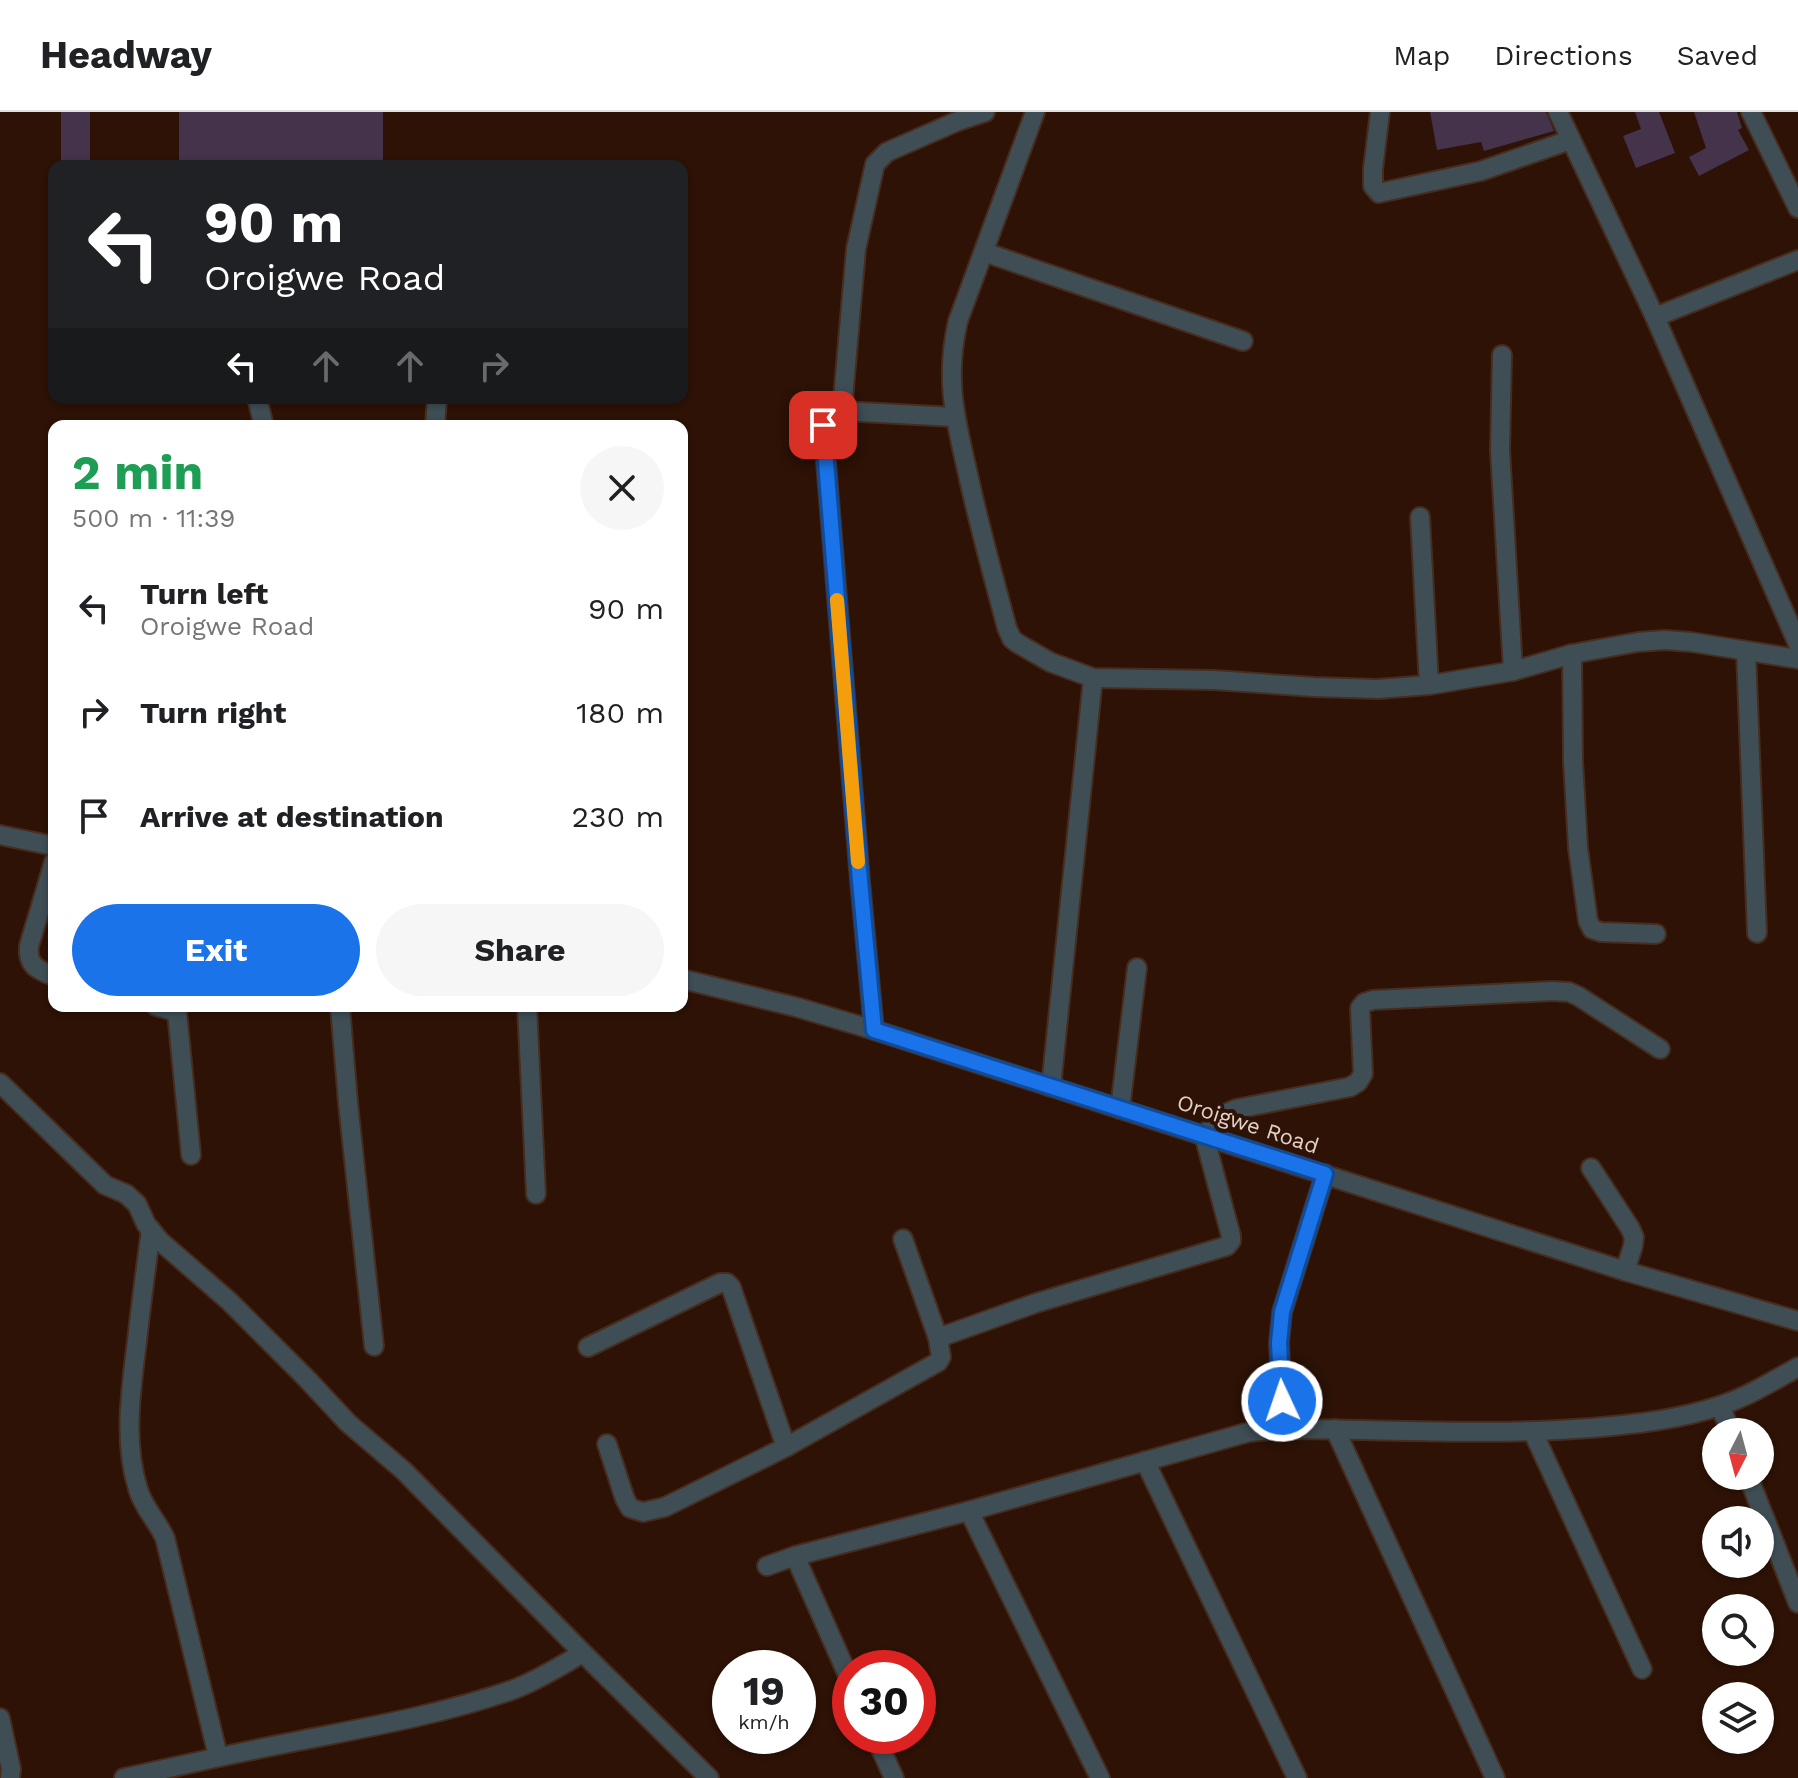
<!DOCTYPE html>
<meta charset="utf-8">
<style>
:root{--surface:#fff;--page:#f6f6f6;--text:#202124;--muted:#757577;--line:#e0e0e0;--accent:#1a73e8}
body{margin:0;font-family:"Work Sans",sans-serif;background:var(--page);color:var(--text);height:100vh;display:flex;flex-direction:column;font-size:30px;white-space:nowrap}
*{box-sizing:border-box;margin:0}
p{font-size:26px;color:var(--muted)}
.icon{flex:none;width:44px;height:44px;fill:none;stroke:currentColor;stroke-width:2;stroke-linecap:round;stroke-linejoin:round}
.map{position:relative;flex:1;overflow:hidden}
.side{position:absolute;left:48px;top:308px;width:640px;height:592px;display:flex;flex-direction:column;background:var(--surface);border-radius:16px;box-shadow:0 2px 6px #0004}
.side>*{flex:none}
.banner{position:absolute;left:48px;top:48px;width:640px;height:244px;border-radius:16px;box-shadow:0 2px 6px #0004;background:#202124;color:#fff;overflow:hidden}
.needle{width:52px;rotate:186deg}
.tools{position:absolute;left:1702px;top:1306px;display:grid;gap:16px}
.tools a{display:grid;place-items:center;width:72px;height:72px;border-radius:50%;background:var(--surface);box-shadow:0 2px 6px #0004;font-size:40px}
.speed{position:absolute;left:712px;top:1538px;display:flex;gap:16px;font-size:40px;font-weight:700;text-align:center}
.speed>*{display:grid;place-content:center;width:104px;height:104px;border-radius:50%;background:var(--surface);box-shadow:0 2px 6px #0004;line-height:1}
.speed small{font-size:20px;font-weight:400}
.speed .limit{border:12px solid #d22;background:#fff;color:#111}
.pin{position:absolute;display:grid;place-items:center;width:68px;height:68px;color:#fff;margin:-34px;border-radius:16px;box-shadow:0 4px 12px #0006}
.me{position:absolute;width:88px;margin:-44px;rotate:357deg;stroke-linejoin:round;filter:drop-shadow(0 0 6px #0008)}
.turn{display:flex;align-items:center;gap:28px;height:168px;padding:0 24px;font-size:36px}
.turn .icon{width:104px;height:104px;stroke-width:2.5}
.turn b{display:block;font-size:56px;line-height:68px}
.lanes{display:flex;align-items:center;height:76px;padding:0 24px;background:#0003;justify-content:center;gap:40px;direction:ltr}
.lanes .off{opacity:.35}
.round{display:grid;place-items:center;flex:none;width:84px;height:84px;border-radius:42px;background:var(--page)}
.head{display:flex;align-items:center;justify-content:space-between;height:136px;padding:0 24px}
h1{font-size:48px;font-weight:700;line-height:60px;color:#1e9e55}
.action{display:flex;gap:16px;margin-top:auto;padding:16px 24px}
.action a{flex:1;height:92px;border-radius:48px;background:var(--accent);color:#fff;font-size:32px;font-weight:700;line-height:92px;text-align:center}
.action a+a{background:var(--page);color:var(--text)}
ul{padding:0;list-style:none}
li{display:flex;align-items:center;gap:24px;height:104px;padding:0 24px}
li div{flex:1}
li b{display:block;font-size:30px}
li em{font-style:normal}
header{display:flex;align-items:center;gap:48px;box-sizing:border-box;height:112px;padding:0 40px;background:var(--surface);border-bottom:2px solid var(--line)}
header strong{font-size:38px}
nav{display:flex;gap:44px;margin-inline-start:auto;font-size:28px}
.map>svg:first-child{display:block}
.building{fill:#45324b}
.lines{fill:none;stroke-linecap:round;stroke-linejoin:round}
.minor-casing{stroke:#462d20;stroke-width:22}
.minor{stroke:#3f4e55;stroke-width:18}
.route-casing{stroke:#114b97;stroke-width:20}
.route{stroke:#1a73e8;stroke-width:14}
.slow{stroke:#f59e0b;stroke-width:14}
.labels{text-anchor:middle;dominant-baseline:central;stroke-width:8;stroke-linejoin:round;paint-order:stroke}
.street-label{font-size:22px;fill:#e3d0c7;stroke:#2d1205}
</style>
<header>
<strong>Headway</strong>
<nav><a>Map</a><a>Directions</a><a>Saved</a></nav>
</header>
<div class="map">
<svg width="1798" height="1666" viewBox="0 0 1798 1666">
<rect width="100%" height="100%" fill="#2d1205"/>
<g class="building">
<rect x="61" y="0" width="29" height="54"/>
<rect x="179" y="0" width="204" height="54"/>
<path d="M1430,0H1546L1554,19L1484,39L1481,30L1437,38Z"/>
<path d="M1635,0H1659L1675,41L1636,56L1623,24L1641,17Z"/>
<path d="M1694,0H1737L1742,16L1738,18L1749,38L1699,64L1689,45L1706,36Z"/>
</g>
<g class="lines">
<defs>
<g id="minor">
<path d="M1035,0L958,209C944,269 956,309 969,367C980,417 994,467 1007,516L1012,527L1017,531L1050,550L1093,566L1214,568L1314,575L1378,577L1429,573L1513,559L1572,542L1638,530L1665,528L1691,530L1798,547"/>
<path d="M1380,0L1373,57V74L1379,81L1481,59L1570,28"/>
<path d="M1558,0L1655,205L1798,532"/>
<path d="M1751,0L1798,96"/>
<path d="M984,140L1243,229"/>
<path d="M1655,205L1798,148"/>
<path d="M1502,243L1500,338L1513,559"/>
<path d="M257,286L264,314"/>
<path d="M842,299L856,137L875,52L887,40L958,9L985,0"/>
<path d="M435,314L437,286"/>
<path d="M1420,405L1429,573"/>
<path d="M1746,540L1757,821"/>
<path d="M1572,542L1573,648L1578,736L1588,809L1592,817L1601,820L1656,822"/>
<path d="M0,723L54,734"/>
<path d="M54,750L29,834C27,853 37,858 54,864"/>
<path d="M682,867L796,895L874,918L1625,1159L1798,1209"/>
<path d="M156,894L177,900L191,1043"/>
<path d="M340,894L348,991L374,1234"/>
<path d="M527,894L536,1082"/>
<path d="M874,918L860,769L823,313C828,304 833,301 842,299L955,305"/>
<path d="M0,971L105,1073L126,1082L137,1092L146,1112L160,1129L229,1189L307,1267L348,1311L404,1359L583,1541L709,1666"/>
<path d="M1051,975L1093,566"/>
<path d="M1120,997L1137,856"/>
<path d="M1591,1056L1630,1116L1634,1125L1633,1134L1625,1159"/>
<path d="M151,1118C146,1155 141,1192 137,1229C131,1277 123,1330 138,1377C143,1395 157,1409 165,1426L218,1644"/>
<path d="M903,1127L938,1226"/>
<path d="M588,1235L720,1171H727L731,1175L786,1335"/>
<path d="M1282,1289L1279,1231L1282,1200L1325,1062"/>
<path d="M1720,1294L1731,1320"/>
<path d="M1335,1317L1495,1666"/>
<path d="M1533,1320L1642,1557"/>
<path d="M607,1332L625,1387L630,1396L643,1400L665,1395L786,1335L938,1250L941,1245L938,1226L1036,1191L1227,1134L1231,1129V1124L1204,1023L1225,1002L1236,997L1350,975L1358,970L1363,962L1360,896L1364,891L1373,888L1552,879L1569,880L1578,884L1660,937"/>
<path d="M1145,1349L1297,1666"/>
<path d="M1748,1364L1798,1491"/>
<path d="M969,1399L1100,1666"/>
<path d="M795,1444L850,1568"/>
<path d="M767,1454L795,1444L969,1399L1249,1320L1280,1317C1384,1317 1488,1324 1591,1316C1635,1312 1679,1308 1722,1293C1749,1284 1773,1269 1798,1255"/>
<path d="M0,1606L11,1657L10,1666"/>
<path d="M875,1624L894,1666"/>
<path d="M124,1666C182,1653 240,1640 298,1629C369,1615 443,1602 512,1578C537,1569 560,1554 583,1541"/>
</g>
</defs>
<use href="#minor" class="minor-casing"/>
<use href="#minor" class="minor"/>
</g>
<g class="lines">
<defs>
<path id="route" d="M823,313L860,769L874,918L1325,1062L1282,1200L1279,1231L1282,1289"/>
</defs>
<use href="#route" class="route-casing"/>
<use href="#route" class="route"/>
<path class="slow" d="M837,488L858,750"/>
</g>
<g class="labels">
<g class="street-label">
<text transform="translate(1248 1012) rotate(18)">Oroigwe Road</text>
</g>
</g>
</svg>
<div class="tools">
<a><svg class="needle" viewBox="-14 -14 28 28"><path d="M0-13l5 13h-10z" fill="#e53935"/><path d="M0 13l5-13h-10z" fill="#757577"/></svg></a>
<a><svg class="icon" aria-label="sound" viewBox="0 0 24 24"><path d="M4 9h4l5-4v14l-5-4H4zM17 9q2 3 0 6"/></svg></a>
<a><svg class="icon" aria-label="search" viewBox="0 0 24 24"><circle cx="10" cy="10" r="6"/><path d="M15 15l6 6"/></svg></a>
<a><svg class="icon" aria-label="layers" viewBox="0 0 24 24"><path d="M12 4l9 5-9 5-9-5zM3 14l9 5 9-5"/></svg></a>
</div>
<div class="speed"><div>19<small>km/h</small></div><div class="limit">30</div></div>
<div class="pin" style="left:823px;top:313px;background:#d93025"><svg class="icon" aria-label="arrive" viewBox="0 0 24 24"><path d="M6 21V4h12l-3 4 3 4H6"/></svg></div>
<svg class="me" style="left:1282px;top:1289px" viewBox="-20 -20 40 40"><circle r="17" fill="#1a73e8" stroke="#fff" stroke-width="3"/><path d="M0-11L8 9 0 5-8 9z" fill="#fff"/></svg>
<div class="banner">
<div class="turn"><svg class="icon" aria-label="left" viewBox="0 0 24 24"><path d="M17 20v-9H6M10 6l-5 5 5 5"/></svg><div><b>90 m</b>Oroigwe Road</div></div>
<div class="lanes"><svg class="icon" aria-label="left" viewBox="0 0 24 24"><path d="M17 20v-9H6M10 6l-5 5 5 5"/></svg><svg class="icon off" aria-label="ahead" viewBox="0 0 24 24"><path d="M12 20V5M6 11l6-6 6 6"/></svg><svg class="icon off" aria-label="ahead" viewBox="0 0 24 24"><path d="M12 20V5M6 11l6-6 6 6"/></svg><svg class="icon off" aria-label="right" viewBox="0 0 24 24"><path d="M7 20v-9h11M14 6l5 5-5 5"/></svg></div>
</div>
<section class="side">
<div class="head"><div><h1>2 min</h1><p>500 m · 11:39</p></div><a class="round"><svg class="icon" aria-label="close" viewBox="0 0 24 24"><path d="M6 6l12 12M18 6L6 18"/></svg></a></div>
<ul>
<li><svg class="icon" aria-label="left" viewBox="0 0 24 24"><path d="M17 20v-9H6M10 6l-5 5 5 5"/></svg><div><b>Turn left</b><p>Oroigwe Road</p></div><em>90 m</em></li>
<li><svg class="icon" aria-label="right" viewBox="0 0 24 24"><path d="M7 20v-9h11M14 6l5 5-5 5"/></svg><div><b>Turn right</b></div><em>180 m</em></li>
<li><svg class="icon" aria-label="arrive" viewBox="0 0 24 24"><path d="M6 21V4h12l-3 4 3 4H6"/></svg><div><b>Arrive at destination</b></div><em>230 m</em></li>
</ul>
<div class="action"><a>Exit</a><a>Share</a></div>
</section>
</div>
